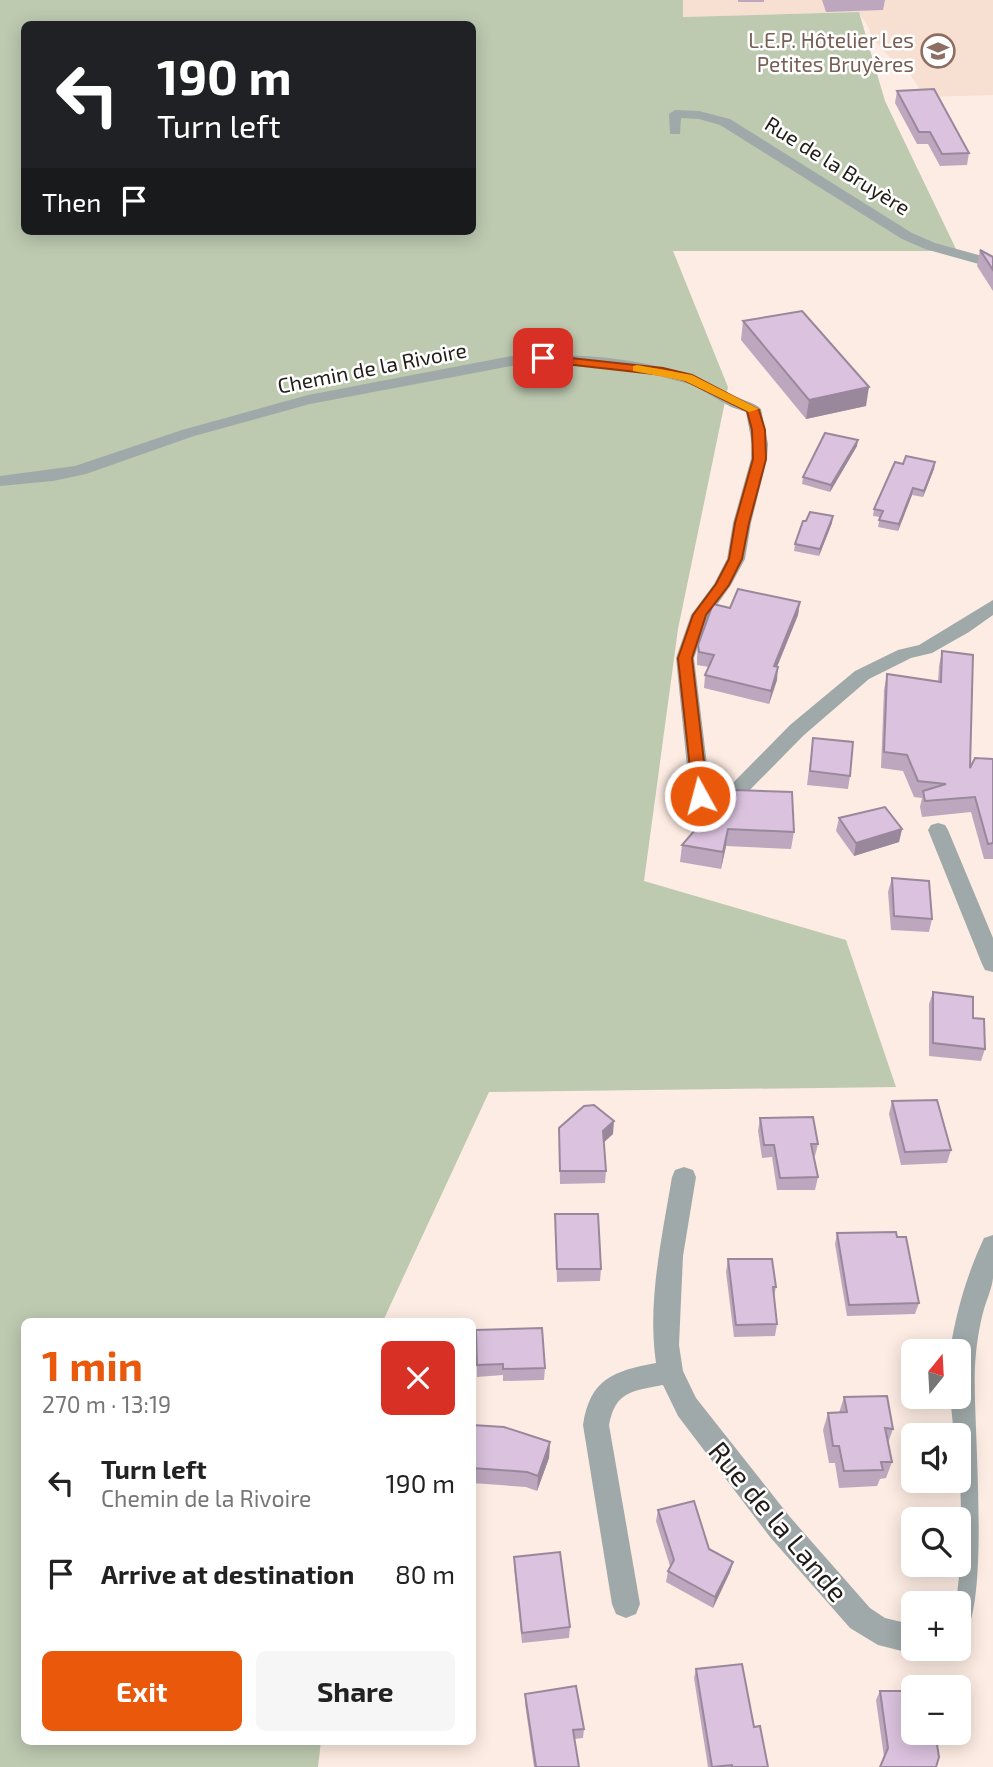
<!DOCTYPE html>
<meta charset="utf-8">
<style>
:root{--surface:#fff;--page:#f6f6f6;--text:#222;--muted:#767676;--accent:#ea580c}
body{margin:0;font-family:"Exo 2",sans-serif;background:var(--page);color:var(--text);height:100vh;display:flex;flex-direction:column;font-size:26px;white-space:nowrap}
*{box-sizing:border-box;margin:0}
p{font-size:23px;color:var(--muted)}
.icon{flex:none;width:38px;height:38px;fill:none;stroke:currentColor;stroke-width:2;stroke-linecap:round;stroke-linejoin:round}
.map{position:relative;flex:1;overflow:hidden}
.drawer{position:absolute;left:21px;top:1318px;width:455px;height:427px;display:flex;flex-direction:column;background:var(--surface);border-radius:10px;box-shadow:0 4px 18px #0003}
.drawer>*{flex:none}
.hud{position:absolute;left:21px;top:21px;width:455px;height:214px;border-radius:10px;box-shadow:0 4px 18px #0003;background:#202124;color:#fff;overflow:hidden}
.needle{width:46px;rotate:18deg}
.buttons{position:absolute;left:901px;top:1339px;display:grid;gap:14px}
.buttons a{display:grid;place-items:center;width:70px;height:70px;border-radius:10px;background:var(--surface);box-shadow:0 4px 18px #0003;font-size:35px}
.pin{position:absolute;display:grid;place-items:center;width:60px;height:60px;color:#fff;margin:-30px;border-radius:14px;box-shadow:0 4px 10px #0006}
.me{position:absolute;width:77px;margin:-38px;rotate:353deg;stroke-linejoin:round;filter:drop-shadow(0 0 5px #0008)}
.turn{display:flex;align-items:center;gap:24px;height:147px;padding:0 21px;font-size:32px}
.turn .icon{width:91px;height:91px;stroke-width:2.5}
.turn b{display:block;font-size:49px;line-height:60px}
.then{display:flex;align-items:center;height:66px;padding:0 21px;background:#0003;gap:14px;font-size:26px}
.round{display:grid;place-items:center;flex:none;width:74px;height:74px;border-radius:10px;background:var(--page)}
.headline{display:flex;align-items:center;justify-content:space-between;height:119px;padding:0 21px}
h1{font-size:42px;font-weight:700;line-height:52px;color:var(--accent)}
.cta{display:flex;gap:14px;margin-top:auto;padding:14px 21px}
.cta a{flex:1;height:80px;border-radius:10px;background:var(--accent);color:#fff;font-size:28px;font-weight:700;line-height:80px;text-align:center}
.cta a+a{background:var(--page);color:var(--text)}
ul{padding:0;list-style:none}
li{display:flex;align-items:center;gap:21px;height:91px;padding:0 21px}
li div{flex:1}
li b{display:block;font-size:26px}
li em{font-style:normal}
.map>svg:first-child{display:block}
.built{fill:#f7dfd2}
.green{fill:#bdcab0;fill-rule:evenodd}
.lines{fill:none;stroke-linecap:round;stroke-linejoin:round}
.minor{fill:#a0a9a9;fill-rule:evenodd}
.wall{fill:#bca7bf}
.shaded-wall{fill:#99889b}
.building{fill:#dbc2de;stroke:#99889b;stroke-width:2}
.route{fill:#ea580c;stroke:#983908;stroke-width:2}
.slow{fill:#f59e0b}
.labels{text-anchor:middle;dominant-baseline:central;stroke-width:5;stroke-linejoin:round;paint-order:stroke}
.far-education-label{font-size:21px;fill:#785e54;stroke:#fff;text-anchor:end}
.far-street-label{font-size:21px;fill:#221c19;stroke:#fff}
.near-street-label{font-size:28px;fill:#221c19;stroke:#fff}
</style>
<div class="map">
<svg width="993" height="1767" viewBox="0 0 993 1767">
<rect width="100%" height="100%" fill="#fdece3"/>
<path class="built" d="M683,0H993V95L925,97L909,73L899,67L871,37L869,28L858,12L682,17Z"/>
<path class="green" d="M0,0H683V17L859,12L885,101L957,251H673L728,387L678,629L644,881L846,940L896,1087L489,1092L383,1321H24V1741H321L318,1767H0ZM24,24H472V231H24Z"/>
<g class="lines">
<g class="minor">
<path d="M675,110L699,111L730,119L912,233L935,243L993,259V268L925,249L902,239L720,125L699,119L681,118L680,134H670L669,114Z"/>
<path d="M517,355C591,353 667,358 732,395C741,400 754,402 761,409L768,444L767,459L751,523L745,559L731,585L709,616L694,658L711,797L723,793L790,725L855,671L898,650L919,645L993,600V615L969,632L932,653L911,658L869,679L804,735L737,803L714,812L697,807L690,796L676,658L691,615L714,584L727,559L733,523L751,459L752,444L746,412L731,407L693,385L651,374L580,365H517L310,404L194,436L86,474L53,481L0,486V476L75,466L182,430L308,395Z"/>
<path d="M938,823L945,825L948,830L993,938V972L985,970L982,964L928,830L931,825Z"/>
<path d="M684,1167L693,1170L696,1177L683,1256L679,1345L683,1371L696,1398L790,1517L870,1608L885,1618L914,1625V1648L924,1650L914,1654L878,1645L850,1628L770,1537L678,1416L663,1385C633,1391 615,1391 609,1425L640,1604L636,1614L626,1618L616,1614L612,1604L583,1425C590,1379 613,1371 656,1363C647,1302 662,1237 672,1177L675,1170Z"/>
<path d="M993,1235C993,1249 993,1264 993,1278C992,1288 987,1299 984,1309C979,1327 976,1347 975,1366C972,1420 993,1617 959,1642V1603H956L962,1550L959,1435H954L950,1396H959V1351H950C956,1312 967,1274 984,1238Z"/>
</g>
</g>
<g class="wall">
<rect x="738" y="0" width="26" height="2"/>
<path d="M822,0H885L883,10L826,12Z"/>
<path d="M897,91L969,153L967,165L940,166L928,144H917L895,103Z"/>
<path d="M980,250L993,257V291L977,266Z"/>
<path d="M743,321L866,406L806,419L741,340Z"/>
<path d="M857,446L830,492L802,484L803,477Z"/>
<path d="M935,462L934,469L923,497L912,495L898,531L878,527L880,517L873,516L874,509L903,464Z"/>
<path d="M832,523L819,556L794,551L795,544Z"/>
<path d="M800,602L798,615L777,667V680L769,704L704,688L705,675L709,667L697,665V658L698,645L730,608Z"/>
<path d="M942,651L970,768L993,759V859H984L971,812L922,817L920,807L922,798L914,797L903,771L881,768L884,690L887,674L938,681L939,666Z"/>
<path d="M813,738L850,776L848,789L807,785Z"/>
<path d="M725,795L794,832L791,849L726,846L721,869L680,862L682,845Z"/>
<path d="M839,818L902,829L899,842L854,856L836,831Z"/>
<path d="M892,878L932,919L929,932L891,930L888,892Z"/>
<path d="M933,992L973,1018L985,1049L981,1061L929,1056V1004Z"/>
<path d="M892,1101L951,1150L947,1163L901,1165L889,1114Z"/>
<path d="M760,1118L818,1144L815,1156H814L818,1177L815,1190H777L772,1157L762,1158L758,1131Z"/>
<path d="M559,1128L613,1134L604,1142L606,1171L605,1183L560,1184Z"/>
<path d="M555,1214L601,1269L600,1281L557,1282Z"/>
<path d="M837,1233L919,1303L915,1314L847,1316L835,1244Z"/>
<path d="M728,1259L776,1287L774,1297L777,1324L775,1336L734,1337L726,1272Z"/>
<path d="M476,1330L545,1368L544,1380L503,1381V1375L477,1377Z"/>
<path d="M844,1397L893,1429L888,1443L892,1462L886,1478L880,1479L877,1486L839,1488L835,1463H829L823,1430L828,1413H839Z"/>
<path d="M472,1425L550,1442L549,1458L537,1491L526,1487L472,1483Z"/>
<path d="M658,1510L709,1549L733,1562L730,1572L713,1608L666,1582L668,1571L670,1566L656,1521Z"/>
<path d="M514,1557L570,1627L569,1638L522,1643L514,1568Z"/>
<path d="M696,1669L754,1727L768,1767H708L694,1678Z"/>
<path d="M880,1691H914L884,1757L876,1700Z"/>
<path d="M525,1694L584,1729L583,1738L574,1739L579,1767H534L525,1703Z"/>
</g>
<g class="shaded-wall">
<path d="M869,387L866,406L806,419L809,400Z"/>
<path d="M858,440L857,446L830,492L831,485Z"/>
<path d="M935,462L934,469L923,497L924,491Z"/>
<path d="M913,488L912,495L898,531L899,524Z"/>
<path d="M833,516L832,523L819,556L820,549Z"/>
<path d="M800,602L798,615L772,679L774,666Z"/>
<path d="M778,667L777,680L769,704L771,691Z"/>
<path d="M728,829L726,846L721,869L723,852Z"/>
<path d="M902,829L899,842L854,856L856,843Z"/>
<path d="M614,1121L613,1134L602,1144L603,1131Z"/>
<path d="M550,1442L549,1458L537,1491L538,1476Z"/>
<path d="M733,1562L730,1572L713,1608L715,1597Z"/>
</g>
<g class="building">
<path d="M934,89L969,153L942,154L930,132H919L897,91Z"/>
<path d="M980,250L993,257V270Z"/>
<path d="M802,311L869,387L809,400L743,321Z"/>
<path d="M825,433L858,440L831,485L803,477Z"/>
<path d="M906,456L935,462L924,491L913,488L899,524L879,520L883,511L874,509L895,462L903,464Z"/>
<path d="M810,512L833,516L820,549L795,544L803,521H806Z"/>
<path d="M738,589L800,602L774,666L778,667L771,691L705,675L714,655L699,652L698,645L713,604L730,608Z"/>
<path d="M942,651L973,655L970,768L975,758L993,759V843L988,844L975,797L925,801L923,791L946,784L918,781L907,755L884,752L887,674L941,682Z"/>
<path d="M813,738L853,742L850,776L810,771Z"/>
<path d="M735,790L792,792L794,832L728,829L723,852L682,845L725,795Z"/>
<path d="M885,807L902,829L856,843L839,818Z"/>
<path d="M892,878L929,881L932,919L894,916Z"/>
<path d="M933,992L973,997V1018L984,1019L985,1049L933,1043Z"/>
<path d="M937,1100L951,1150L905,1152L892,1101Z"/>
<path d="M594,1105L614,1121L603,1131L606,1171H560L559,1128L584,1106Z"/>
<path d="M813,1117L818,1144H811L818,1177L780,1178L774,1145H764L760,1118Z"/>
<path d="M555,1214H598L601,1269H557Z"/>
<path d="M896,1232L897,1237H906L919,1303L849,1305L837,1233Z"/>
<path d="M728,1259H772L776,1287H773L777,1324L736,1325Z"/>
<path d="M542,1328L545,1368L503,1369V1364L477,1365L476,1330Z"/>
<path d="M887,1396L893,1429L885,1428L892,1462H881L883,1470L844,1471L839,1446H833L828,1413L847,1412L844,1397Z"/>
<path d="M472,1425L504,1427L550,1442L538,1476L527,1472L472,1468Z"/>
<path d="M694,1501L709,1549L733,1562L715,1597L668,1571L674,1560L658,1510Z"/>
<path d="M560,1552L570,1627L522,1633L514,1557Z"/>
<path d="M742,1664L754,1727L760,1726L768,1767H732V1765L712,1767L696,1669Z"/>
<path d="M576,1686L584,1729L573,1730L579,1767H536L525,1694Z"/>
<path d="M880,1691H914V1732H935L939,1757L936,1767H880L888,1748Z"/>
</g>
<path class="route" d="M543,355L663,368L692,375L759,410L765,430L766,459L749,523L742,559L729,585L706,615L692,658L708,796L706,800L700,801L693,796L678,658L693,615L716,584L729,559L735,523L753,459L752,430L747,411L684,380L663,375L539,361V356Z"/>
<path class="slow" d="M637,365L692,375L759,409L749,412L685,381L633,371V366Z"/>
<defs>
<symbol id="school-ring" viewBox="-11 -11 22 22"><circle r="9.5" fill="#fff" stroke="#8d6e63" stroke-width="1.5"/><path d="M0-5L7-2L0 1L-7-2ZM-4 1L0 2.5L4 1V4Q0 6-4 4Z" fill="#8d6e63"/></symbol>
</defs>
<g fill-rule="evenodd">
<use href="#school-ring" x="919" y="32" width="38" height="38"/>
</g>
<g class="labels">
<g class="far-education-label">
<text x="914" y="39">L.E.P. Hôtelier Les<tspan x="914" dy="24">Petites Bruyères</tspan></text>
</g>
<g class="far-street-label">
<text transform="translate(838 165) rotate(32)">Rue de la Bruyère</text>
<text transform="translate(372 367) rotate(-11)">Chemin de la Rivoire</text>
</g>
<g class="near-street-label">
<text transform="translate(779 1521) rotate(50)">Rue de la Lande</text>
</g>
</g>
</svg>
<div class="buttons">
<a><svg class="needle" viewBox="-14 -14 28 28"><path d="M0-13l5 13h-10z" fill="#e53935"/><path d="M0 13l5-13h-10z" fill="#767676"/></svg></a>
<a><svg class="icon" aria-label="sound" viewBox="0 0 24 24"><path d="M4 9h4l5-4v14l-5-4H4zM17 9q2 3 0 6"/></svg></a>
<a><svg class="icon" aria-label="search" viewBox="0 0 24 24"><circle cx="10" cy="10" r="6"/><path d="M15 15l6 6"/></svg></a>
<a>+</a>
<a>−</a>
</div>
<div class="pin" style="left:543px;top:358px;background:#d93025"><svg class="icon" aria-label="arrive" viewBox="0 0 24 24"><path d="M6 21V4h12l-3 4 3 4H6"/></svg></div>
<svg class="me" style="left:700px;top:796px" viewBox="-20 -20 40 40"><circle r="17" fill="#ea580c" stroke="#fff" stroke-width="3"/><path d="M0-11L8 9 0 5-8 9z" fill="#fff"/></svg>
<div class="hud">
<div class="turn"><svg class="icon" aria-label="left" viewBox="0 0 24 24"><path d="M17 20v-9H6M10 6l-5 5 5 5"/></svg><div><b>190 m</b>Turn left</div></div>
<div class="then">Then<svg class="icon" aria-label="arrive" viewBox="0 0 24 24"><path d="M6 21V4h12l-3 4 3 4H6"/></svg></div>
</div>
<section class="drawer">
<div class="headline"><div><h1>1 min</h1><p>270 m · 13:19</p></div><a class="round" style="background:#d93025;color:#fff"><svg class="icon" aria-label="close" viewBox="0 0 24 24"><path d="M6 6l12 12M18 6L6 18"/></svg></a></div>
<ul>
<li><svg class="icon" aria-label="left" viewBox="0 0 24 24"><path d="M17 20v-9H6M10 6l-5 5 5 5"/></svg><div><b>Turn left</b><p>Chemin de la Rivoire</p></div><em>190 m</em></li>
<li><svg class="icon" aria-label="arrive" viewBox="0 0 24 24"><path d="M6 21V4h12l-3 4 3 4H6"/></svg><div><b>Arrive at destination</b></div><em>80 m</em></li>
</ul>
<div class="cta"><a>Exit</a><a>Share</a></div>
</section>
</div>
